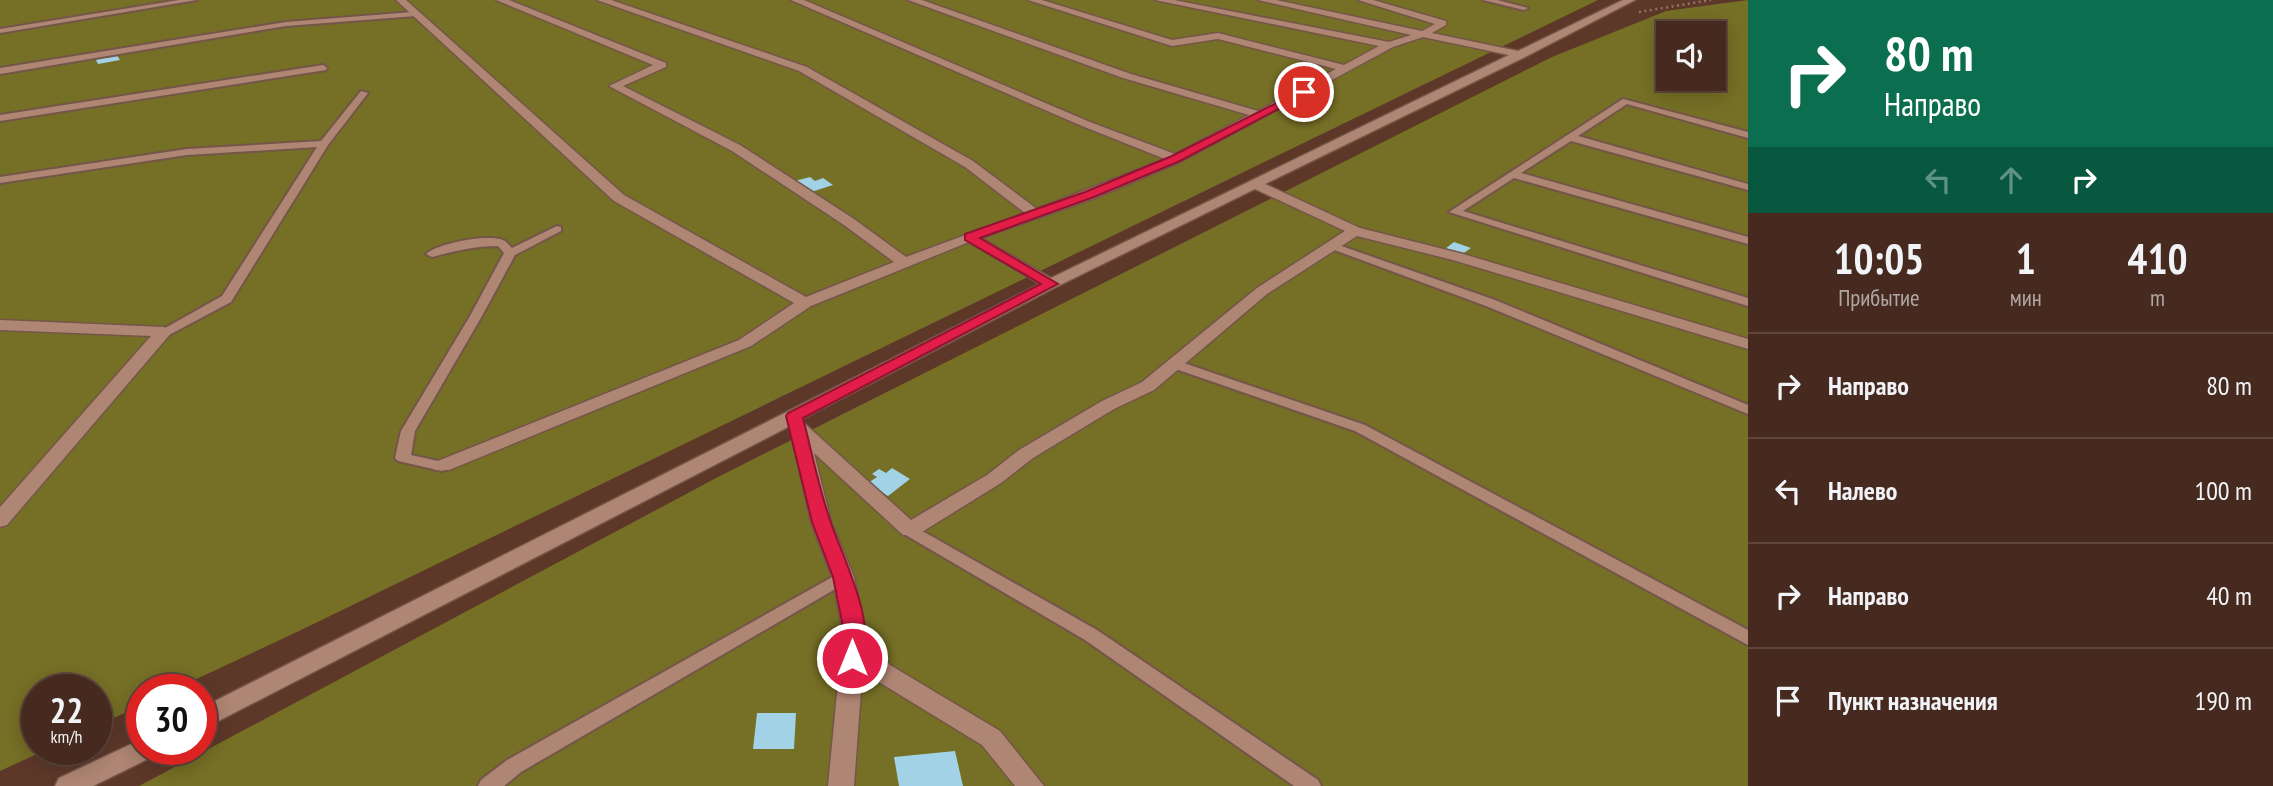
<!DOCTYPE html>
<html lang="ru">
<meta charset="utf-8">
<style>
:root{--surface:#462a1f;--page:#4d3228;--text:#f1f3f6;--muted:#b0a7a4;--line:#5e463d}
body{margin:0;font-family:"PT Sans Narrow",sans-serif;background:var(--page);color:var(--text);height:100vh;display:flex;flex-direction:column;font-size:26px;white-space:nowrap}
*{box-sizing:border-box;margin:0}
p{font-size:23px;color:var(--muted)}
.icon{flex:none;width:38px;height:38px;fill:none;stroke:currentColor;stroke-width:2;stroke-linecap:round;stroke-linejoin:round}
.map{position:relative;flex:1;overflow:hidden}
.details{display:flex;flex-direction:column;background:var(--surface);width:525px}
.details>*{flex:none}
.banner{background:#0b6e4f;color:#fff;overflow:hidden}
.controls{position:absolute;left:1656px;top:21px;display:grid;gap:14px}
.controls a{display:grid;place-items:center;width:70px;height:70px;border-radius:0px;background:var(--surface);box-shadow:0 4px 18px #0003,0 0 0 2px var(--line);font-size:35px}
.speed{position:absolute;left:21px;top:674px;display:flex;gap:14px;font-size:35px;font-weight:700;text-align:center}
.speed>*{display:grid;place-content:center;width:91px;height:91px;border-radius:50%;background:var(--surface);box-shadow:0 4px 18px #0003,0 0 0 2px var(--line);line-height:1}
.speed small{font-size:18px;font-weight:400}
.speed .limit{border:10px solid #d22;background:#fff;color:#111}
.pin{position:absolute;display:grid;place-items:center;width:60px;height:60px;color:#fff;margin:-30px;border:4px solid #fff;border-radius:50%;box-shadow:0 2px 7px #0007}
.me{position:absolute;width:77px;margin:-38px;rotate:0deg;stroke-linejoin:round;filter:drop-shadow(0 0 5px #0008)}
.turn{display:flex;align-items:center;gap:24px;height:147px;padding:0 21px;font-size:32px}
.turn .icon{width:91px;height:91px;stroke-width:2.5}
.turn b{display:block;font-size:49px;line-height:60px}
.lanes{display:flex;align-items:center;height:66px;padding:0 21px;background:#0003;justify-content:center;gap:35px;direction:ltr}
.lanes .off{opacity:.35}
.eta{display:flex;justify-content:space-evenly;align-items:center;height:119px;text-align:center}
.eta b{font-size:42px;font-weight:600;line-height:49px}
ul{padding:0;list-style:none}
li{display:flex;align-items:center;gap:21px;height:105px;padding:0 21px;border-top:2px solid var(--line)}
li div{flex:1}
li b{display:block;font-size:26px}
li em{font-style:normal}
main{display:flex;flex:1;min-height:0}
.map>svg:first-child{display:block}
.green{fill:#766f26;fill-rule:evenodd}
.building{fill:#a1d2e5}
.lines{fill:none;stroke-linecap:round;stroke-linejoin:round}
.service-casing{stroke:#745648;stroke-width:4}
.minor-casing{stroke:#745648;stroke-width:3}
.path{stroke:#947467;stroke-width:2.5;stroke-dasharray:2 3.5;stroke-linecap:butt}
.service{fill:#af8574;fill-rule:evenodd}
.minor{fill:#af8574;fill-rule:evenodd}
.route{fill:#e11d48;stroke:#92132f;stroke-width:2}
</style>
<main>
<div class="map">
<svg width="1748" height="786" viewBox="0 0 1748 786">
<rect width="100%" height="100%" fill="#5d3829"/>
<g class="green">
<path d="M0,0H1598L297,632L175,689L142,690V705L96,726V690H37V749H48L0,771Z"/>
<path d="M1748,0V786H139L718,477L1552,57L1666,11ZM1668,33H1713V79H1668Z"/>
</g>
<g class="building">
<path d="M116,54L120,60L98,64L95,58Z"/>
<path d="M810,177L815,181L823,178L833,185L811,192L795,181Z"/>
<path d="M1454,242L1471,248L1461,255L1445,249Z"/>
<path d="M892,468L910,479L888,496L868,483L877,477L872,474L879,469L886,473Z"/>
<path d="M757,713H796L794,749H753Z"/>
<path d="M955,751L963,786H899L894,757Z"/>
</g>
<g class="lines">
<defs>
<g id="service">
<path d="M179,0H197L0,33V29Z"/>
<path d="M1483,0H1497L1528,8L1524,10Z"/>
<path d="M413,12H416V16L286,26L0,74V68L286,22Z"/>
<path d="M323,65L327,68L326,70L0,121V115Z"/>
<path d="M361,91L368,93L328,145L231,302L169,335H159L158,332L222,296L317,147L187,155L0,183V177L187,149L321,141Z"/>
<path d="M1623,99L1748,132V138L1627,104L1578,136L1748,184V190L1571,141L1521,173L1748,237V244L1514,178L1463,211L1748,298V306L1449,212Z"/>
<path d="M557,226L561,227V231L515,255L482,316L415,431L411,455L447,463L450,466L447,469L442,471L398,461L395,458L401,431L470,316L504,253L498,246C474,246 455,251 432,257L426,254C439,243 487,234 503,240C506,241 509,245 512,248Z"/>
<path d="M1333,243L1495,300L1748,405V414L1486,306L1329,248L1327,246Z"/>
<path d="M1175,360L1365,425L1748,630V645L1355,431L1170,367L1168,364L1170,361Z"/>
<path d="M910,524L1097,630L1318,780L1321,786H1294L1085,640L904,534L902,530L904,526Z"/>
<path d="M843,571L849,573L852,577L849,581L521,772L504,786H478L481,780L507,760Z"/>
</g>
<g id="minor">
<path d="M396,0H406L624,195L806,297L894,262L844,225L732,151L609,86L653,65L496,0H509L666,63V67L623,86L740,145L854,219L906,257L1025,213L965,167L799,71L597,0H611L807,67L973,161L1037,209L1165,159L1082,126L791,0H804L1090,122L1175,154L1249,115L1123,78L908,0H922L1131,74L1258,111L1336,69L1218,39L1172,46L1028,0H1042L1172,40L1218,33L1344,65L1379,46L1155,0H1174L1389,42L1411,35L1258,0H1276L1422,31L1435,24L1358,0H1373L1446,21V25L1432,33L1518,51L1623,0H1635L1525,57L1265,184L1360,228L1463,254L1748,339V349L1453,260L1357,236L1267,294L1154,390L1114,409L1033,458L1001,483L917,535H903L814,453L831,522L854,577L865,630L890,665L1000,731L1044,786H1015L982,745L874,679L863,663L854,786H828L843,632L832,577L811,522L790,426L201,730V708L1040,284L969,242L811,306L751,346L449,470H435L432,466L435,462L739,340L794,303L614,201ZM1423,37L1509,55L1051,278L981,238L1095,198L1180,162L1393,47ZM1255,189L1345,231L1257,288L1142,382L1102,401L1019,450L987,475L911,520L804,423L798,421L1056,287Z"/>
<path d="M0,320L164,327L172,332L7,525L0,527V507L151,336L0,330Z"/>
<path d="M142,739V749H156L152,757L93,786H55L59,778Z"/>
</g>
</defs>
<use href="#service" class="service-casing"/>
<use href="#minor" class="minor-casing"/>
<path class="path" d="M1639,12L1711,0"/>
<use href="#service" class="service"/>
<use href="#minor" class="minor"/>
</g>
<path class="route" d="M1304,89L1309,92L1307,94L1180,161L1094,197L980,238L1058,284L803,418C812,453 819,489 831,523C843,558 879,627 860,663L852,666L845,663L842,658L844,632L833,577L812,522L786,416L788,413L1041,284L965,240V234L1085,192L1172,156Z"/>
</svg>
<div class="controls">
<a><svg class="icon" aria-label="sound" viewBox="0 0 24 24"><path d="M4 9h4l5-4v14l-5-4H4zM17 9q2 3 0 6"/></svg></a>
</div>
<div class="speed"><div>22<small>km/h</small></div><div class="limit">30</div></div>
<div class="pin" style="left:1304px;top:92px;background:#d93025"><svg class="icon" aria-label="arrive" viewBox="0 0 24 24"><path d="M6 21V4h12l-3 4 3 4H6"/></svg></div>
<svg class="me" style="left:852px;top:658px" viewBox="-20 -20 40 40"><circle r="17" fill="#e11d48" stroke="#fff" stroke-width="3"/><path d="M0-11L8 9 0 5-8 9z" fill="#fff"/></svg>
</div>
<section class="details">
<div class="banner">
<div class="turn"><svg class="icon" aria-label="right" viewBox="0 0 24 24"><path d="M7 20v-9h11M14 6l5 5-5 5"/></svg><div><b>80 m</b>Направо</div></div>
<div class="lanes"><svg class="icon off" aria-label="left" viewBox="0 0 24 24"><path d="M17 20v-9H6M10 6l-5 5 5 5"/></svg><svg class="icon off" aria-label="ahead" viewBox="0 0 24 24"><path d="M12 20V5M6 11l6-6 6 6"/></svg><svg class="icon" aria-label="right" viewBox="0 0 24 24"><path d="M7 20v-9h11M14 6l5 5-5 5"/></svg></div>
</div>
<div class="eta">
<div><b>10:05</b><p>Прибытие</p></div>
<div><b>1</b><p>мин</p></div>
<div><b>410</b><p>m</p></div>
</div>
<ul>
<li><svg class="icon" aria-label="right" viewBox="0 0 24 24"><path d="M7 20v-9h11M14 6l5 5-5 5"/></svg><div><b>Направо</b></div><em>80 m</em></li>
<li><svg class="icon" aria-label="left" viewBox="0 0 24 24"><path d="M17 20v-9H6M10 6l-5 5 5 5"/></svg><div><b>Налево</b></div><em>100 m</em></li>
<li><svg class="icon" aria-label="right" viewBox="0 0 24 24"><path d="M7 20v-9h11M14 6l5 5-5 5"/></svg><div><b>Направо</b></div><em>40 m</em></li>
<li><svg class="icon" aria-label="arrive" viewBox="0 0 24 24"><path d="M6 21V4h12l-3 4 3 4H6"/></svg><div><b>Пункт назначения</b></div><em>190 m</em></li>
</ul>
</section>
</main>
